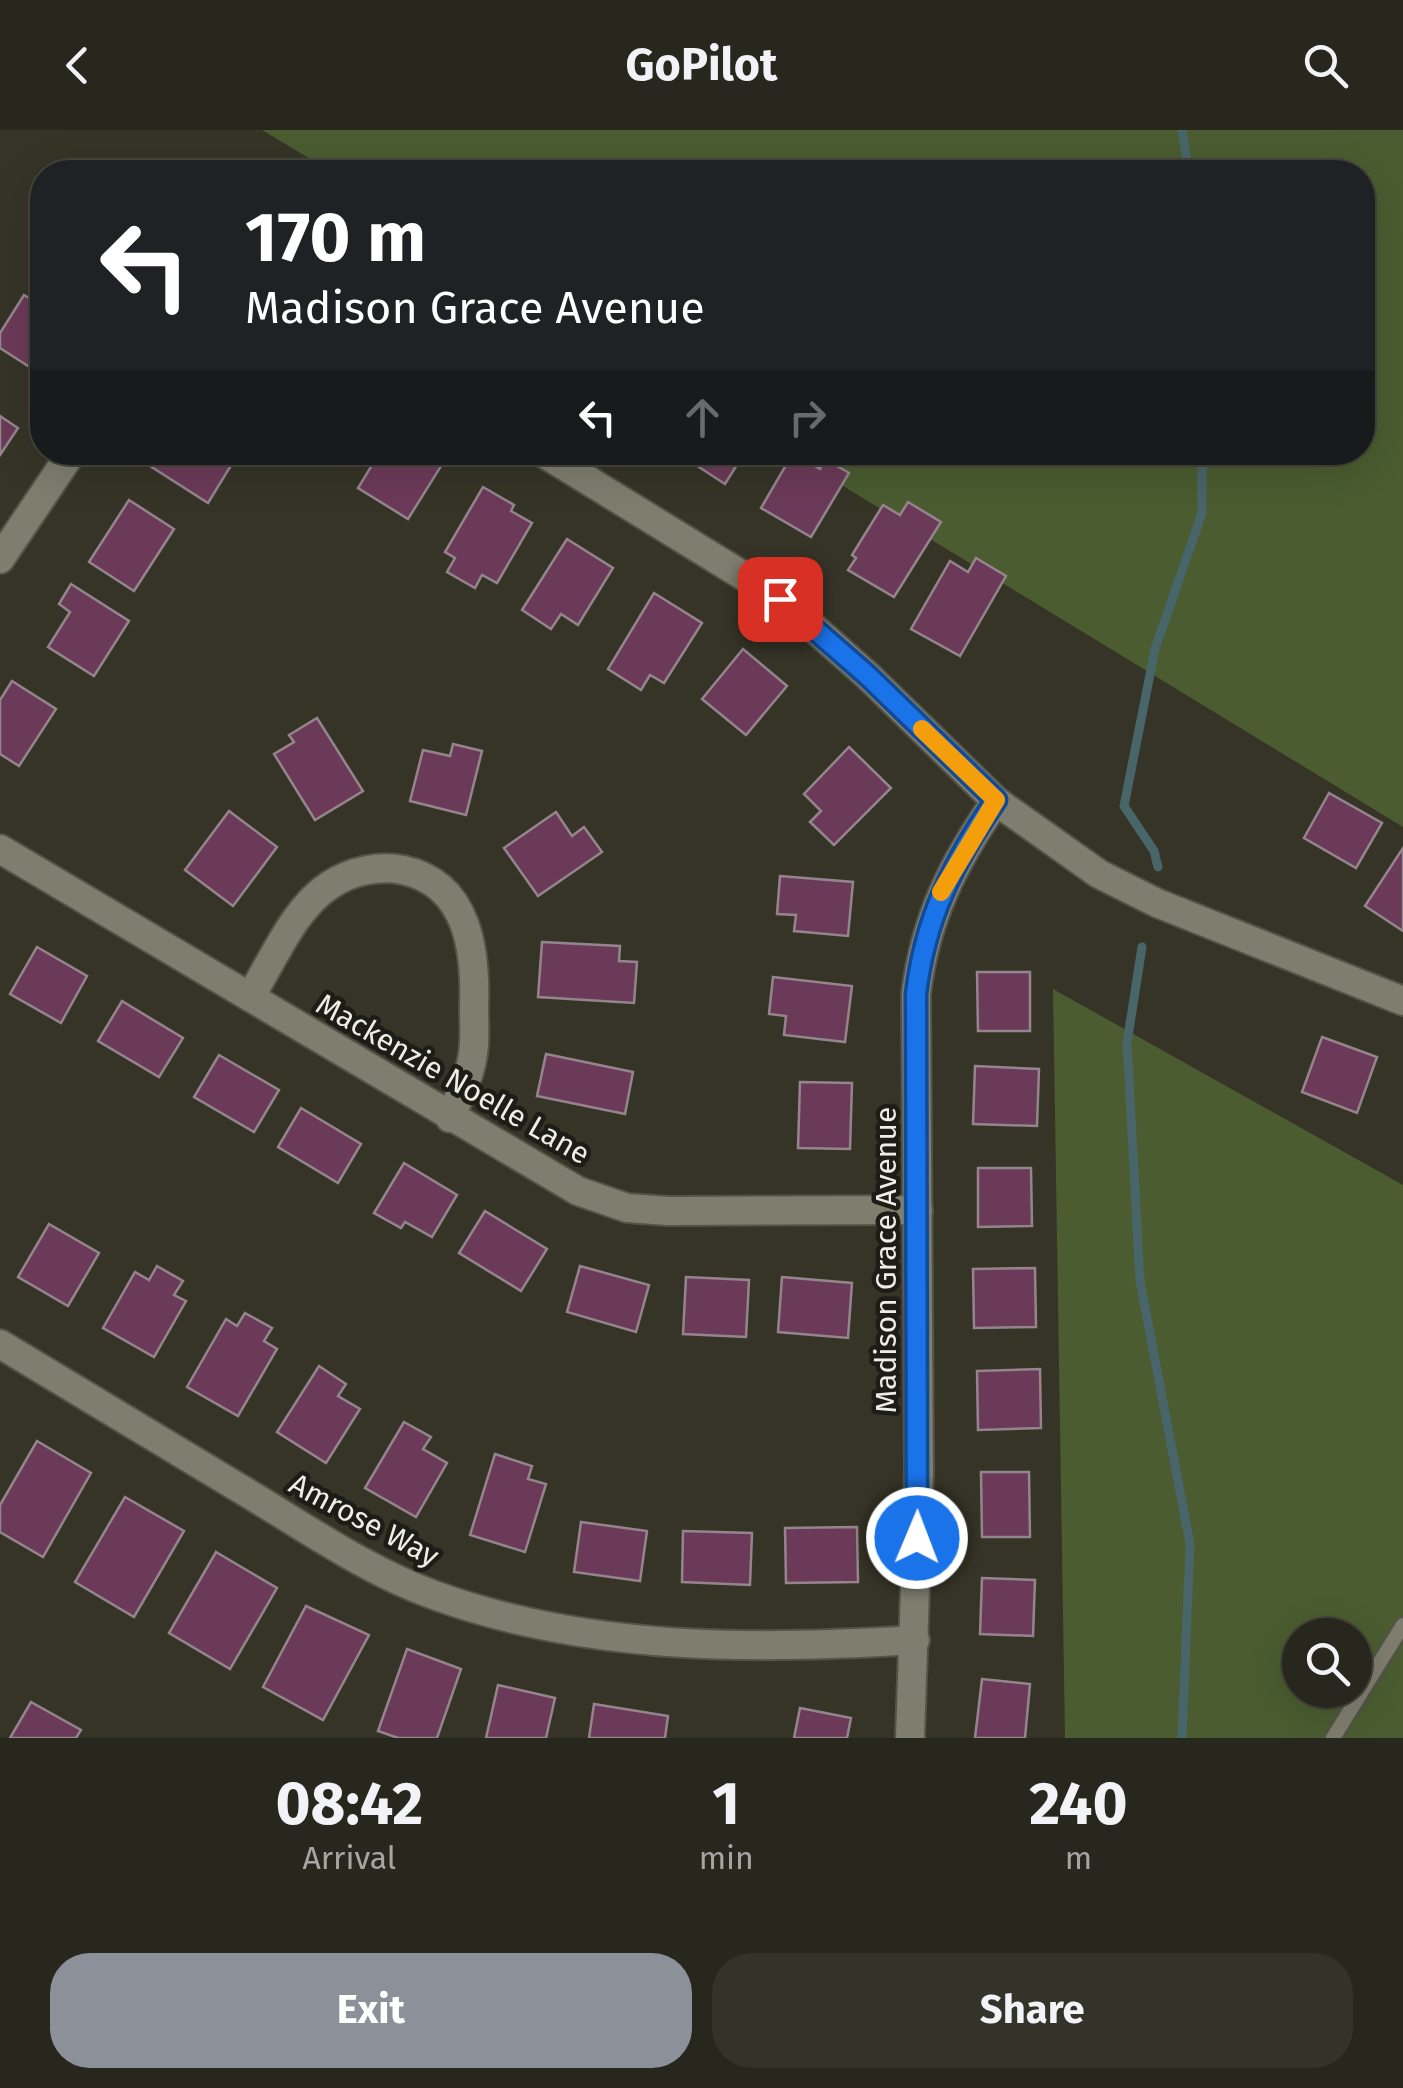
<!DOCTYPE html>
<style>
:root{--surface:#28271d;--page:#34332a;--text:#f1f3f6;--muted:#a5a5a4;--line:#44443b;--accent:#8c9099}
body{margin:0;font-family:"Fira Sans",sans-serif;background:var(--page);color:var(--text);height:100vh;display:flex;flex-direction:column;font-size:38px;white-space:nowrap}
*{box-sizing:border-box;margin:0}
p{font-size:32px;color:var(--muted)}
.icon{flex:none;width:55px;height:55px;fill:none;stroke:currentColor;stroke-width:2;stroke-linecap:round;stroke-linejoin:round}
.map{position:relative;height:1608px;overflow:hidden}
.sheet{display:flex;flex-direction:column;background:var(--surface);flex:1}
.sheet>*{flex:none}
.hud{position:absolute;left:30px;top:30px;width:1345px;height:305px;border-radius:40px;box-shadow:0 10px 40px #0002,0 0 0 2px var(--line);background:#202124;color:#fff;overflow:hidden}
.buttons{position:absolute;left:1282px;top:1488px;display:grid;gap:20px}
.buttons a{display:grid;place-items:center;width:90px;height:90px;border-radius:50%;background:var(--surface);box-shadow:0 10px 40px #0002,0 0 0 2px var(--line);font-size:50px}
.pin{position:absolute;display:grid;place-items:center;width:85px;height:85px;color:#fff;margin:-42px;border-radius:20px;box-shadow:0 5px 15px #0006}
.me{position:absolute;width:110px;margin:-55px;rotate:1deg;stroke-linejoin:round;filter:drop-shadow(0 0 8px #0008)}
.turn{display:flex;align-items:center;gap:35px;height:210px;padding:0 50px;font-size:45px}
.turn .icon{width:130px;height:130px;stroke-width:2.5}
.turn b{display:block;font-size:70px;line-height:85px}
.lanes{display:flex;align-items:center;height:95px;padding:0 50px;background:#0003;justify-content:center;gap:50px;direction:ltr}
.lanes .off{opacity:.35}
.eta{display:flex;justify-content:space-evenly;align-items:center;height:170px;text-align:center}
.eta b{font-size:60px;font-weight:700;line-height:70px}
.button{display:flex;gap:20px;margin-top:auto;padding:20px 50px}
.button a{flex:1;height:115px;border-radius:40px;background:var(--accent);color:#fff;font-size:40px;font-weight:700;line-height:115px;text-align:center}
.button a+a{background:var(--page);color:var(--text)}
header{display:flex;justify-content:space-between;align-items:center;height:130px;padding:0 50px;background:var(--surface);font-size:45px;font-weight:700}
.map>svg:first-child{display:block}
.green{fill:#4a5c30;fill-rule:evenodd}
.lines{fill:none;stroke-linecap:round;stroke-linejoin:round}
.stream{stroke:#48656a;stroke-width:9}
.building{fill:#6b3a58;stroke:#94858d;stroke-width:2.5}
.lane-casing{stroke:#545348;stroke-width:19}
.street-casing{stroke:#545348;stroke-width:32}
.lane{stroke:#7f7d6e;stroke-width:14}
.street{stroke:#7f7d6e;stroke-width:28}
.route-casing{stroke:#114b97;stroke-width:25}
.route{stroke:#1a73e8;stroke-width:18}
.slow{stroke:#f59e0b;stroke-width:18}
.labels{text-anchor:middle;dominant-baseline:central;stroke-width:9;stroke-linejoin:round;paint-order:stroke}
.street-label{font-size:30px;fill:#efeee6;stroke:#1d1c16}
</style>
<header><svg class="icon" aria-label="back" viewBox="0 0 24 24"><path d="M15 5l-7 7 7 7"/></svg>GoPilot<svg class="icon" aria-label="search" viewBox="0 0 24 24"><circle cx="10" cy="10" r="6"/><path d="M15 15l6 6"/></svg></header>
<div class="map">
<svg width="1403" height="1608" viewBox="0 0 1403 1608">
<rect width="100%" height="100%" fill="#363427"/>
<g class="green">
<path d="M262,0H1403V697L789,323L1362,322V42H332Z"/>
<path d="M1053,859L1403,1055V1608H1065ZM1300,1505H1355V1560H1300Z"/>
</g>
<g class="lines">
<g class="stream">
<path d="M1182,0L1189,42"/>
<path d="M1158,737L1154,721L1124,676L1155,519L1202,383V322"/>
<path d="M1142,817L1127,913L1140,1151L1190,1414L1182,1608"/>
</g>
</g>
<g class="building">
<path d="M219,30L276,36V42H217Z"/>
<path d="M24,165L42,176V245L0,218V203Z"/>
<path d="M0,286L18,298L0,325Z"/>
<path d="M154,322H235L238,324L208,373L147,334Z"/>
<path d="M380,322H426L443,333L408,389L358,358Z"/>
<path d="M676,322H745L725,354Z"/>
<path d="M793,323L820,339L825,329L849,343L811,407L761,378Z"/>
<path d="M483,357L514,375L511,381L532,393L497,453L482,445L475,458L447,442L455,428L445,422Z"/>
<path d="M129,370L174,399L134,461L89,432Z"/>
<path d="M908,372L941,392L894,467L848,440L856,428L852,425L883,375L900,385Z"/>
<path d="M567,409L613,438L578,495L561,484L551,499L522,480Z"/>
<path d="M976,428L1006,446L960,526L911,499L950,431L968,442Z"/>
<path d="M71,454L129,491L94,546L48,517L70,482L59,474Z"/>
<path d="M654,463L702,493L664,553L650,545L641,560L608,539Z"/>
<path d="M743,519L787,556L746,605L702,569Z"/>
<path d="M12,551L56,579L19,636L0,624V570Z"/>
<path d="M317,588L363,661L315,690L274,624L294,612L289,605Z"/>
<path d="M453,614L482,621L466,685L410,671L423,620L450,626Z"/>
<path d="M849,617L891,658L834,715L810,692L821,681L804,664Z"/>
<path d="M1329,663L1382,693L1356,738L1304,708Z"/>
<path d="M229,681L277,717L233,776L185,740Z"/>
<path d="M556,682L572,706L584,697L602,722L538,766L504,718Z"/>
<path d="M1403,718V801L1365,776Z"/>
<path d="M780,746L853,752L848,806L794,801L796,785L777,784Z"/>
<path d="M542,812L620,816L619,831L637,832L634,873L538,867Z"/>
<path d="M37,817L87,846L61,893L10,864Z"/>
<path d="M977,842H1030V901H978Z"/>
<path d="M773,847L852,856L845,912L784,905L786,886L769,884Z"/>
<path d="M122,871L183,908L159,947L98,911Z"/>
<path d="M1322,907L1377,927L1357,983L1302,962Z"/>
<path d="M546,924L633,942L625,984L537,966Z"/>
<path d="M219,925L279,960L254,1002L194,967Z"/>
<path d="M975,936L1039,939L1037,996L973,994Z"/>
<path d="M800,952L852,953L850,1019L798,1018Z"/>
<path d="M301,978L361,1014L338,1053L278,1017Z"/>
<path d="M404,1033L457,1065L432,1107L405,1092L401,1098L374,1083Z"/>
<path d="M978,1038H1031L1032,1096L978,1097Z"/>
<path d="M485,1081L547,1119L521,1161L459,1123Z"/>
<path d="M49,1094L99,1123L68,1176L18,1147Z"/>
<path d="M157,1136L183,1151L174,1165L186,1171L154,1227L103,1198L135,1142L149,1150Z"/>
<path d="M580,1136L649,1155L636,1202L567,1182Z"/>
<path d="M1035,1138L1036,1197L974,1198L973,1139Z"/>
<path d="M686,1147L749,1150L746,1207L683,1204Z"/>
<path d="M782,1147L852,1153L848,1208L778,1202Z"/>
<path d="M245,1183L272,1198L264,1211L277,1219L238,1286L187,1257L226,1189L237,1196Z"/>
<path d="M319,1236L346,1254L338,1266L360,1279L326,1333L277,1302Z"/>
<path d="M1040,1239L1041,1298L978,1300L977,1241Z"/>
<path d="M404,1292L431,1307L423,1319L447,1333L416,1387L365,1358Z"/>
<path d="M37,1311L91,1343L43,1427L0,1402V1375Z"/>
<path d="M495,1324L532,1336L528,1349L546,1354L525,1422L470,1405Z"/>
<path d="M981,1342H1029L1030,1407H982Z"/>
<path d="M125,1367L184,1401L134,1487L75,1452Z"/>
<path d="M581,1392L647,1401L640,1451L574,1442Z"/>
<path d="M857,1397L858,1452L786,1453L785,1398Z"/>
<path d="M683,1401L752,1403L750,1455L682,1452Z"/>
<path d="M216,1422L277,1458L230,1539L169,1503Z"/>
<path d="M982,1448L1035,1450L1033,1506L980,1504Z"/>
<path d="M306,1476L369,1505L323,1590L263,1557Z"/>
<path d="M407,1519L461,1539L437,1608H398L378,1601Z"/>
<path d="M982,1549L1030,1554L1025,1608H975Z"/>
<path d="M498,1555L555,1568L546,1608H486Z"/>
<path d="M31,1572L81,1600L76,1608H10Z"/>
<path d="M594,1574L668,1586L665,1608H589Z"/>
<path d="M800,1578L851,1588L847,1608H794Z"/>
</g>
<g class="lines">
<defs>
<path id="lane" d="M1333,1608L1403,1495"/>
<g id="street">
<path d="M542,322L781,469L868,546L996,671C953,733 925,789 916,864L919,1341L910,1608"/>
<path d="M0,429L72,322"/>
<path d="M996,671L1099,744L1157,773L1403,871"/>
<path d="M0,719L578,1061L627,1078L668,1081L918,1080"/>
<path d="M250,867C273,831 293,779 330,755C351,741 379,735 403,740C469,754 476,822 474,877C474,897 476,918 470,938C466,955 457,971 450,988"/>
<path d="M0,1214C85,1265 169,1316 254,1367C312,1402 370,1442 434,1465C587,1521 754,1520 915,1510"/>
</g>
</defs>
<use href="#lane" class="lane-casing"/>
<use href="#street" class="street-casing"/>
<use href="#lane" class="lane"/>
<use href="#street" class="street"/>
</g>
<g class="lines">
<defs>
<path id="route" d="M780,469L868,546L996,670C953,733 925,788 916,864L917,1408"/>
</defs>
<use href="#route" class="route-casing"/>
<use href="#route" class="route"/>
<path class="slow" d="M922,599L996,670L941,762"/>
</g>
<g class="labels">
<g class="street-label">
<text transform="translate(453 949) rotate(30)">Mackenzie Noelle Lane</text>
<text transform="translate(886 1130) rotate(-90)">Madison Grace Avenue</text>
<text transform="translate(364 1390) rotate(28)">Amrose Way</text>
</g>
</g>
</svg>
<div class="buttons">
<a><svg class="icon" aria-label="search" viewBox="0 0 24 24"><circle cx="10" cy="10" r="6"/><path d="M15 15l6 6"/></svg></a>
</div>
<div class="pin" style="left:780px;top:469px;background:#d93025"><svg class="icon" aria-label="arrive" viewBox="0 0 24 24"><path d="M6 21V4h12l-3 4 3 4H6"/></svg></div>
<svg class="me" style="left:917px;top:1408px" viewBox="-20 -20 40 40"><circle r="17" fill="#1a73e8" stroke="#fff" stroke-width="3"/><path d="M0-11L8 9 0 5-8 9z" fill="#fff"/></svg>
<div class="hud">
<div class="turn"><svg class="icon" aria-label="left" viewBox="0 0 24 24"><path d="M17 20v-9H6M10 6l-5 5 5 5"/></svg><div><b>170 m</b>Madison Grace Avenue</div></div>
<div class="lanes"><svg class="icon" aria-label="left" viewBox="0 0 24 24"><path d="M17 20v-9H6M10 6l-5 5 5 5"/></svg><svg class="icon off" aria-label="ahead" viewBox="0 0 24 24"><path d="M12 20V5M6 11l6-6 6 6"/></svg><svg class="icon off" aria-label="right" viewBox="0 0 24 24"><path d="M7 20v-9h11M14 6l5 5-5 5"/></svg></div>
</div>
</div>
<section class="sheet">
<div class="eta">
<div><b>08:42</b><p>Arrival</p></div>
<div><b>1</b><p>min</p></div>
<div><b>240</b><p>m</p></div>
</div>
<div class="button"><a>Exit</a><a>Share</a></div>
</section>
